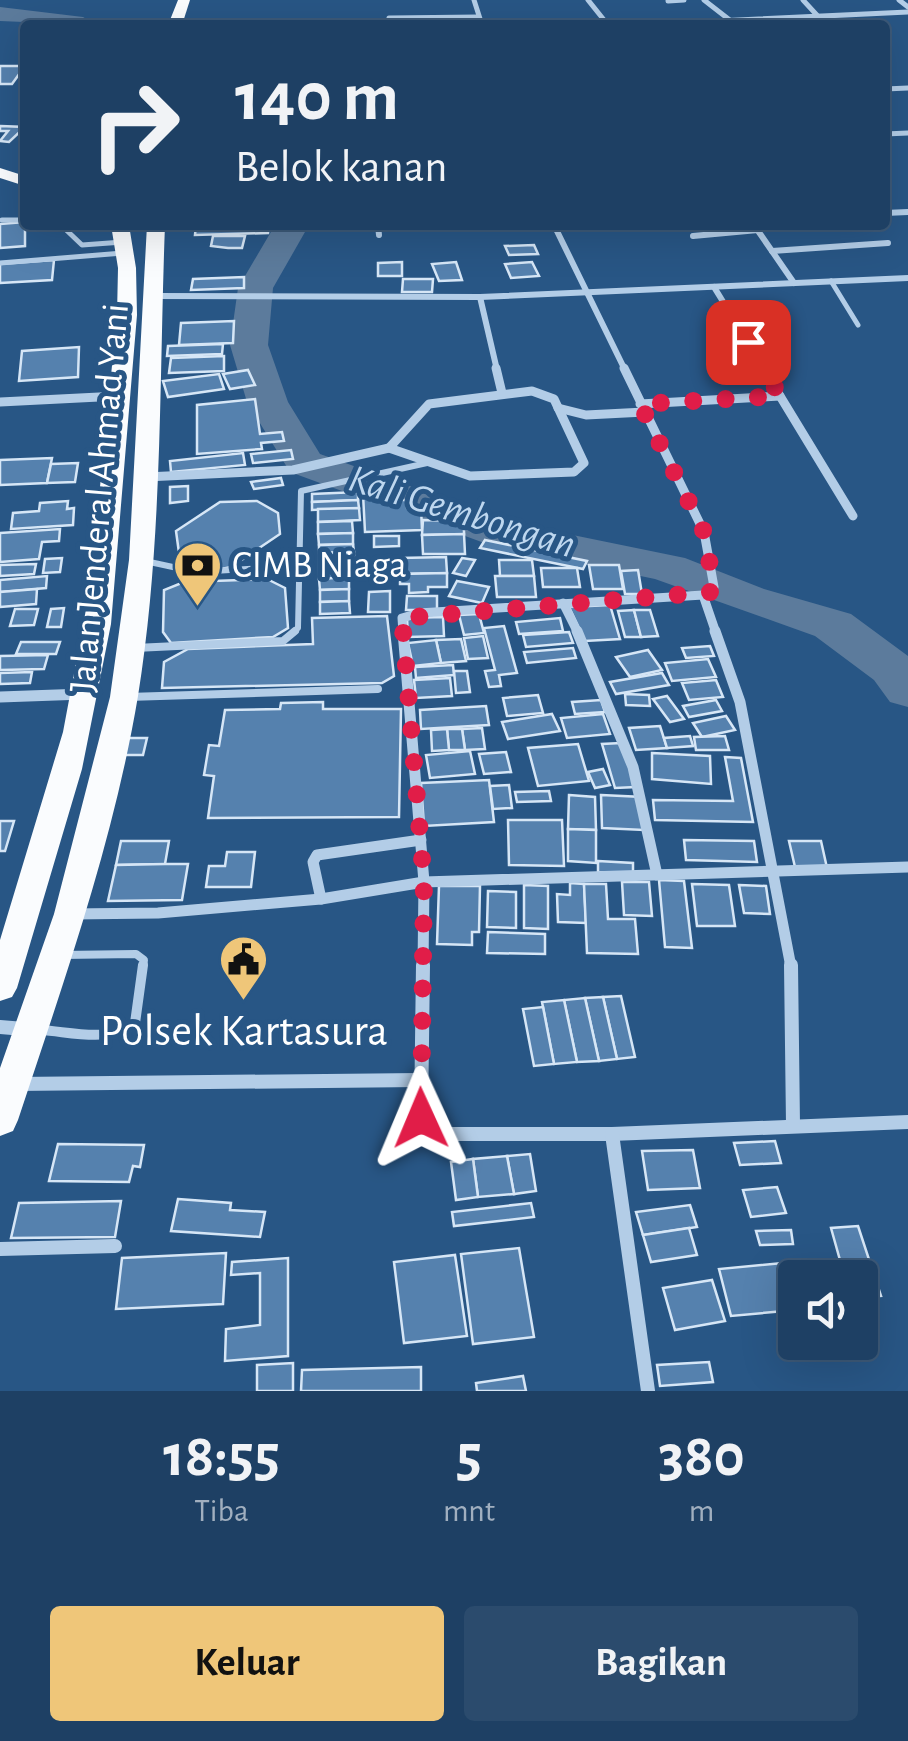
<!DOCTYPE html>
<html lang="id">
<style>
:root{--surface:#1e4064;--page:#2b4b6d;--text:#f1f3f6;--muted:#a1afbf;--line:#3c5978;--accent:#efc679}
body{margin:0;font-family:"Alegreya Sans",sans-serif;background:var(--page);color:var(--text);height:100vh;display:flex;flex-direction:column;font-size:38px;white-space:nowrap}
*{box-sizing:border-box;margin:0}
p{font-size:32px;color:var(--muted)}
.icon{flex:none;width:55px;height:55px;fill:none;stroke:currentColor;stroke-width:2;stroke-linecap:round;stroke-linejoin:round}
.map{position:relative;height:1391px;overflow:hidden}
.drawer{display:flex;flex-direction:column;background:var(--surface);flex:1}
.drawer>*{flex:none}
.banner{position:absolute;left:20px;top:20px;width:870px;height:210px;border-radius:10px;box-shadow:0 10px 40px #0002,0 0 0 2px var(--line);background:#1e4064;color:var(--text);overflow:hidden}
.tools{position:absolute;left:778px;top:1260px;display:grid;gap:20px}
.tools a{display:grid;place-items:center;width:100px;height:100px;border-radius:10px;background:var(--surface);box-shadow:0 10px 40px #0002,0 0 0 2px var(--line);font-size:50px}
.pin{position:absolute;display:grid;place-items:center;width:85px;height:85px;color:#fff;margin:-42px;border-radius:20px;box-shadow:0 5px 15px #0006}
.me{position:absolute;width:110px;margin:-55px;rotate:359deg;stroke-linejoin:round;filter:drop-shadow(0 0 8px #0008)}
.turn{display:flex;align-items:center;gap:35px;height:210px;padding:0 50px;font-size:45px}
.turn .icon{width:130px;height:130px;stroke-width:2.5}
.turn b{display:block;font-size:70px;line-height:85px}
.eta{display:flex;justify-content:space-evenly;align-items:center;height:170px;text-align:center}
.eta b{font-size:60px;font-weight:700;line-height:70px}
.primary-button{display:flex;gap:20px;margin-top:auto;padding:20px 50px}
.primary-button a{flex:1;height:115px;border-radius:10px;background:var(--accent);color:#111;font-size:40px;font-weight:700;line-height:115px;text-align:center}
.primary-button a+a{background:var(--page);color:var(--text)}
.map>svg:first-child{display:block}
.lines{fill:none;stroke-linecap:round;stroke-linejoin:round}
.river{fill:#5c7b9c;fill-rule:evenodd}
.building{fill:#5581ae;stroke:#d6e6f6;stroke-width:2.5}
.service-far3{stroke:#b3cde7;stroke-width:5}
.service-far2{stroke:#b3cde7;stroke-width:6}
.service-far1{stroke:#b3cde7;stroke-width:8}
.service{stroke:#b3cde7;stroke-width:10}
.minor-far4{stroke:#b3cde7;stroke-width:5}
.minor-far3{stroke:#b3cde7;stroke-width:6}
.minor-far2{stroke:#b3cde7;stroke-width:9}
.minor-far1{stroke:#b3cde7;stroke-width:11}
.minor{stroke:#b3cde7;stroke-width:14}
.trunk{fill:#fafcfe;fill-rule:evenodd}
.route{stroke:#e11d48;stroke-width:18;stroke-dasharray:0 32.4}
.labels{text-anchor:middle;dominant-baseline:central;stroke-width:10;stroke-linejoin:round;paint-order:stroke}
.street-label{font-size:38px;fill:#fff;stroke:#285685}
.poi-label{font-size:38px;fill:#fff;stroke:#285685;text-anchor:start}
.water-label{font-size:40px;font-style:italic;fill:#bed7ef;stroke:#285685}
.near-poi-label{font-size:45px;fill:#fff;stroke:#285685}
</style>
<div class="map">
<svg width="908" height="1391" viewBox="0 0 908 1391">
<rect width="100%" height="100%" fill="#285685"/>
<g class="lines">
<g class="river">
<path d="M0,7L83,17L96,25L0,21Z"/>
<path d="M275,225H309L273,288L268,345L288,402L320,454L514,523L685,558L764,589L851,614L908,656V707L890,702L874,680L815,636L655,579L487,544L290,472L247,402L230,345L238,288Z"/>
</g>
</g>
<g class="building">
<path d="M0,66H25L12,84H0Z"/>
<path d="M0,126L25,127L9,142L0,141L8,131H0Z"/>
<path d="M25,222V246L0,248V224Z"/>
<path d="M196,225H269L268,233L195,235Z"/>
<path d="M213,236H245L242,248H228L211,246Z"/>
<path d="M534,245L538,254L509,255L505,246Z"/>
<path d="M54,260L52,280L0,283V264Z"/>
<path d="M402,262V276H378V263Z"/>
<path d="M456,262L462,280L439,281L432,264Z"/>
<path d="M532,262L539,276L511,278L505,264Z"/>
<path d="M244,277V288L191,290L193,279Z"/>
<path d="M403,279H433L432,292H402Z"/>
<path d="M234,321L233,343L179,345L181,323Z"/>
<path d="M223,344L222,354L167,356L168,346Z"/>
<path d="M79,347L78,377L19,381L22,351Z"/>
<path d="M224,356V371L169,373L171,358Z"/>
<path d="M248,370L255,385L230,389L223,374Z"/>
<path d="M219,374L224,389L168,397L163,381Z"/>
<path d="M255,399L260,434L282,432L284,441L261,443L262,449L197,454V405Z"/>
<path d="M291,450L293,459L253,463L251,454Z"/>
<path d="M243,453L245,465L171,472L170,461Z"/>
<path d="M52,458L47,483L0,485V460Z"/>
<path d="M78,463L75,482L47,483L51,464Z"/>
<path d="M281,478L283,485L254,489L251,482Z"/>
<path d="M188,486V501L170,503V487Z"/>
<path d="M358,492V500L312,502V494Z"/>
<path d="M388,493V500H406L407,508L421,507L422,530L365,532L363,494Z"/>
<path d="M358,500L359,508L312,510V502Z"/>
<path d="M68,501L67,509L74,508L73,525L11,529L13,513L39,511L40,503Z"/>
<path d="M257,501L278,513L280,534L231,567L212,571L179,553L176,531L220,502Z"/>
<path d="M359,508L360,520L318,522V509Z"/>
<path d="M423,520L464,521V534L422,535Z"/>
<path d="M352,521L353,533L318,534V522Z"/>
<path d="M60,529L59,541L42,542L39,559L0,562V533Z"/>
<path d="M353,533V544L319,545L318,534Z"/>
<path d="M464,534L465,554H423L422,535Z"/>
<path d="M374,536H399V546L374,547Z"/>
<path d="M485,540L587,561L583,569L480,548Z"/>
<path d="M353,544L354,552L319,553V545Z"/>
<path d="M354,552L355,577L319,579V553Z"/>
<path d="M446,557L447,573L400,574V558Z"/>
<path d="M62,558L60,572L43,573L45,559Z"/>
<path d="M462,558L475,560L466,576L453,573Z"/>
<path d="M499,560H532L534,576H500Z"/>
<path d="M36,564L34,574L0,576V565Z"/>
<path d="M589,565H619L623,589H593Z"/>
<path d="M541,568H577L580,587H543Z"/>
<path d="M638,570L642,594H625L621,571Z"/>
<path d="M447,573V587H428V592L409,593V584H400V574Z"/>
<path d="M47,576L46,588L0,592V580Z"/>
<path d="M495,576H534L536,597H497Z"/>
<path d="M349,577V589L320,590L319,579Z"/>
<path d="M267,579L285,588L288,628L273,637L171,643L163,632L164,590L184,582Z"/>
<path d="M457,581L489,587L482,603L449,596Z"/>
<path d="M37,589L36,604L0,607V592Z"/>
<path d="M349,589V601L320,602V590Z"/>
<path d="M390,591V612H368L369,592Z"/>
<path d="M407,596H437V610H406Z"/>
<path d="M349,601L350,613L320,614V602Z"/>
<path d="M610,605L620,639L585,641L569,607Z"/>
<path d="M64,608L61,627H47L51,609Z"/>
<path d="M15,609H38L34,625L10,626Z"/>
<path d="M634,610L641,637H625L618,611Z"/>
<path d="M634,610H650L658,636L641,637Z"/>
<path d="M479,614L484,633L464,635L459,615Z"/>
<path d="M387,616L394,676L382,683L162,688L164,662L188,649L313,644L312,618Z"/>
<path d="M443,617L444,636L408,637L407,618Z"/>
<path d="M560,618L563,631L519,634L516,622Z"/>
<path d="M504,626L517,673L499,675L501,686L489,687L485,671L495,670L484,628Z"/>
<path d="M569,632L573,643L526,647L523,635Z"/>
<path d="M483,636L488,658L468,659L464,638Z"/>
<path d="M461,639L466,661L441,663L436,640Z"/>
<path d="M436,640L441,663L413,666L408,643Z"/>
<path d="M21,642H60L56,654H16Z"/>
<path d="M710,646L714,656L686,658L682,648Z"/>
<path d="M573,648L576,658L527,663L524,652Z"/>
<path d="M648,650L662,670L630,677L616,657Z"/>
<path d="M48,655L44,669L0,670V656Z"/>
<path d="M708,659L716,677L672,681L665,663Z"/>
<path d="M453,665L454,675L416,678L415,667Z"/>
<path d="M454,671H467L470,692L456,693Z"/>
<path d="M32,672L30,683L0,684V673Z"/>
<path d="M662,673L669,685L616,694L610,682Z"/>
<path d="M450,678L452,696L416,698L414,680Z"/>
<path d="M716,680L723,697L689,700L682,683Z"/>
<path d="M625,694L649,695L650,706L626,705Z"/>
<path d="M538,695L543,713L507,716L503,698Z"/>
<path d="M667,696L684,719L670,722L653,699Z"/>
<path d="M601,700L605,712L575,714L572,702Z"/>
<path d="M716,700L722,711L689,717L683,706Z"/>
<path d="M323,702V709H401L399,817L208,818L214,776L204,775L209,745L219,746L225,710L280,709L281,703Z"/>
<path d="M486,706L489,725L421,729L420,710Z"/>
<path d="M552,714L560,731L508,739L502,722Z"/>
<path d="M603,714L610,734L567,738L561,718Z"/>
<path d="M726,716L735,730L702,737L693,723Z"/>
<path d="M660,726L667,748L636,750L629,728Z"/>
<path d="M482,728L485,749L465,750L462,729Z"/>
<path d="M447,729H462L465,750H449Z"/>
<path d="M447,729L449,750L432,751L431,730Z"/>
<path d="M690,736L693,746L667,748L664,738Z"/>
<path d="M725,736L729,750H696L694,737Z"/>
<path d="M127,738H147L143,755H123Z"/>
<path d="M621,743L636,787L615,788L602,744Z"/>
<path d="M578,744L589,781L538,786L528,748Z"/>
<path d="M470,751L475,774L430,778L426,755Z"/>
<path d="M506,752L511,772L484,774L479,754Z"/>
<path d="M652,753L710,756L711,784L652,779Z"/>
<path d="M725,757L741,758L753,822L655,820L653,800L733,801Z"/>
<path d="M603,769L610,785L595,788L588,772Z"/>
<path d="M489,780L494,822L424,826L421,783Z"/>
<path d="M509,785L512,808L493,809L490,786Z"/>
<path d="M549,791L551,801L517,802L515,792Z"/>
<path d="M569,795L595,797L596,830L568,829Z"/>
<path d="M601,795L643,797L644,830L602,828Z"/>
<path d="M508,820H562L564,866L509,865Z"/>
<path d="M0,821H14L5,851H0Z"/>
<path d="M568,829L596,830V863L568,861Z"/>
<path d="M684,840L754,841L757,862L686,860Z"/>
<path d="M121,841H169L165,864L116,865Z"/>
<path d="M789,841H821L827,868L795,867Z"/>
<path d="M227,852H255L251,887H206L209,866H225Z"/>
<path d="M598,861L633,863V875L598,872Z"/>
<path d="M165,864H188L182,900L108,901L116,865Z"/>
<path d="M659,880L684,881L692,948L665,947Z"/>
<path d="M622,882H649L652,916L624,915Z"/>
<path d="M570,883L584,884L586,923L558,922L557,894L570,895Z"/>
<path d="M584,884H606L608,919H635L638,954L587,953Z"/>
<path d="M692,884L729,885L735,926H697Z"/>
<path d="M524,885L548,886V929L524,928Z"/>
<path d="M739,885L766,886L770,914L744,913Z"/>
<path d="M439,886H480L479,932H472V945L437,944Z"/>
<path d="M488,891L516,892V928L487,927Z"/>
<path d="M488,932L545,934V954L487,953Z"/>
<path d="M621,996L635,1057L617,1059L603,997Z"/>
<path d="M603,997L617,1059L599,1061L585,998Z"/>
<path d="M585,998L599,1061L577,1062L564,1000Z"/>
<path d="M564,1000L577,1062L554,1064L542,1002Z"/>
<path d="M543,1007L554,1064L534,1066L523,1009Z"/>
<path d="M775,1141L781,1163L740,1165L734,1143Z"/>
<path d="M58,1144L144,1145L140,1167L133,1166L129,1182L49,1181Z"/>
<path d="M693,1150L700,1188L648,1190L642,1151Z"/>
<path d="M530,1154L536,1191L514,1194L507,1156Z"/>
<path d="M507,1156L514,1194L478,1197L473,1159Z"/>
<path d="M473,1159L478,1197L456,1200L451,1162Z"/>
<path d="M777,1187L786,1213L751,1217L743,1190Z"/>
<path d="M178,1199L231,1203L230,1210L265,1212L260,1237L171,1231Z"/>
<path d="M121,1201L115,1237L11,1238L19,1203Z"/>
<path d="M531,1203L534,1217L454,1226L452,1212Z"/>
<path d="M690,1205L697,1227L643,1235L636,1212Z"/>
<path d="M858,1226L881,1296L860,1298V1278H845L831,1228Z"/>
<path d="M689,1228L697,1255L651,1262L643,1235Z"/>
<path d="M791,1230L793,1244L760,1245L756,1231Z"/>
<path d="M519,1248L534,1337L473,1344L461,1254Z"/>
<path d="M226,1253L223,1304L116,1309L122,1258Z"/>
<path d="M455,1255L467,1336L404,1343L394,1262Z"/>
<path d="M288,1258V1356L225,1361L226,1329L260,1325V1273L231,1275L232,1262Z"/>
<path d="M803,1261L808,1278H795V1310L731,1316L719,1269Z"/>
<path d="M712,1280L725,1321L675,1330L663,1288Z"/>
<path d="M709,1362L713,1382L660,1386L657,1365Z"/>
<path d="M293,1363V1391H257V1365Z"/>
<path d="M421,1367V1391H301L302,1370Z"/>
<path d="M523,1376L526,1391H477L476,1383Z"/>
</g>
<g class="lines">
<g class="service-far3">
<path d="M2,220H25"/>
<path d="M61,225L82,245L123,242"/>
<path d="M0,263L123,253"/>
<path d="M831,281L858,325"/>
</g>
<g class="service-far2">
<path d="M145,561L196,572L296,566"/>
<path d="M292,633L298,628L301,491L427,463"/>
</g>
<g class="service-far1">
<path d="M135,648L283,641L295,631"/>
<path d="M128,697L378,689"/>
<path d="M62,955L136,954L144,960L143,967"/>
</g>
<path class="service" d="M41,1030C72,1032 109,1043 135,1023L143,965"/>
<g class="minor-far4">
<path d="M474,0L482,25"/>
<path d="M588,0L608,25"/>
<path d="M704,0L731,21"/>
<path d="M803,0L826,25"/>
<path d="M899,0L908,7"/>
<path d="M668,1L684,0"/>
<path d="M389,18L478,17"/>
<path d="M632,25L908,12"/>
<path d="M885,89L908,88"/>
<path d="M885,134L908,133"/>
</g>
<g class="minor-far3">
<path d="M885,213L908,212"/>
<path d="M378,225L379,235"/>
<path d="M554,225L625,370"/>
<path d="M754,225L794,283"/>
<path d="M693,236L758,230"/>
<path d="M772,251L888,243"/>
<path d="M714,287L765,370"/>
<path d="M154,296L480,297L908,278"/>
<path d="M480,297L497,370"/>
</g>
<g class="minor-far2">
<path d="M496,368L502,393"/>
<path d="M624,368L704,532L714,587L703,595L716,633"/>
<path d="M763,368L853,516"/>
<path d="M532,391L554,399L584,463L574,472L470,476L389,448L429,404Z"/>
<path d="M0,402L119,396"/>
<path d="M640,404L780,396"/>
<path d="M558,408L586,415L645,412"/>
<path d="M146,477L293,470L389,448"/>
<path d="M563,603L578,633"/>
<path d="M403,633L402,618L419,613L703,595"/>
</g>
<g class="minor-far1">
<path d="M403,631L424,882L423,967"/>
<path d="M577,631L633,767L657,875"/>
<path d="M715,631L740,702L791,967"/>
<path d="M0,697L84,694"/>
<path d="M321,899L313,862L317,855L421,840"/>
<path d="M71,914L158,913L321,899L424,882L908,867"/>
</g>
<g class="minor">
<path d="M423,965L421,1118L425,1126L443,1134H612L908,1122"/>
<path d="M791,965L793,1125"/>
<path d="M0,1027L24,1029"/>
<path d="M16,1084L420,1080"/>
<path d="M612,1134L648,1391"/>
<path d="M0,1249L115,1246"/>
</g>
<g class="trunk">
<path d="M178,0H190L182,25H168Z"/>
<path d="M0,168L25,176V186L0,178Z"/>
<path d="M111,225H129L136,268L137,315L111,624L82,769L17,988L12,997L0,1001V940L63,732L90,588L117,315L118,268Z"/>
<path d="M147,225H165C159,381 163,541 138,696C114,840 64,981 18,1120L13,1131L0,1136V1068L54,914L110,697L129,560Z"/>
</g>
</g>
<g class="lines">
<path class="route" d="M421,1118L424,882L402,618L711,592L714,587L704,532L640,404L780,396L748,342"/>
</g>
<defs>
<symbol id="bank-pin" viewBox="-11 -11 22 30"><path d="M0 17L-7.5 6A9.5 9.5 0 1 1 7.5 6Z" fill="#efc679" stroke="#285685"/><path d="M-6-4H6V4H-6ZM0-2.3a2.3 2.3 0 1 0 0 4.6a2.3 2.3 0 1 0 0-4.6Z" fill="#111"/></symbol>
<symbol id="civic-pin" viewBox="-11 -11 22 30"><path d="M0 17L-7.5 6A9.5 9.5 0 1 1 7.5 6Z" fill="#efc679" stroke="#285685"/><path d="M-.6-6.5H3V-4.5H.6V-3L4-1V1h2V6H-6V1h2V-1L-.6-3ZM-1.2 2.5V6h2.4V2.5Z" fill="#111"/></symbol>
</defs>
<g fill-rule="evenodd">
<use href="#bank-pin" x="170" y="538" width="55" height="75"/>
<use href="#civic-pin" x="216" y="932" width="55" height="75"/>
</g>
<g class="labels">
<g class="street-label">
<text transform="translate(100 498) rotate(-85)">Jalan Jenderal Ahmad Yani</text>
</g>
<g class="poi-label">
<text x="232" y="566">CIMB Niaga</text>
</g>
<g class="water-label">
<text transform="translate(462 512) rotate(17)">Kali Gembongan</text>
</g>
<g class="near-poi-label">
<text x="244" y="1031">Polsek Kartasura</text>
</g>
</g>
</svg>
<div class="tools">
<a><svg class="icon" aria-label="sound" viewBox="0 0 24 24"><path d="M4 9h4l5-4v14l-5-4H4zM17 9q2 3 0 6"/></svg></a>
</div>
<div class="pin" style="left:748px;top:342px;background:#d93025"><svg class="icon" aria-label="arrive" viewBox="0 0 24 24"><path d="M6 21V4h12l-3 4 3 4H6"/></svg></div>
<svg class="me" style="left:421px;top:1118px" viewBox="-20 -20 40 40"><path d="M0-17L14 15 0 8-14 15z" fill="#e11d48" stroke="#fff" stroke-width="4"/></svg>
<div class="banner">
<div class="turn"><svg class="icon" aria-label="right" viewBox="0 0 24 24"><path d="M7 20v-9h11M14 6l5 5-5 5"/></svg><div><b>140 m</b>Belok kanan</div></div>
</div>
</div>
<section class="drawer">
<div class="eta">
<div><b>18:55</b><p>Tiba</p></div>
<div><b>5</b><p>mnt</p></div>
<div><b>380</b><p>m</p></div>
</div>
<div class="primary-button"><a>Keluar</a><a>Bagikan</a></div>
</section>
